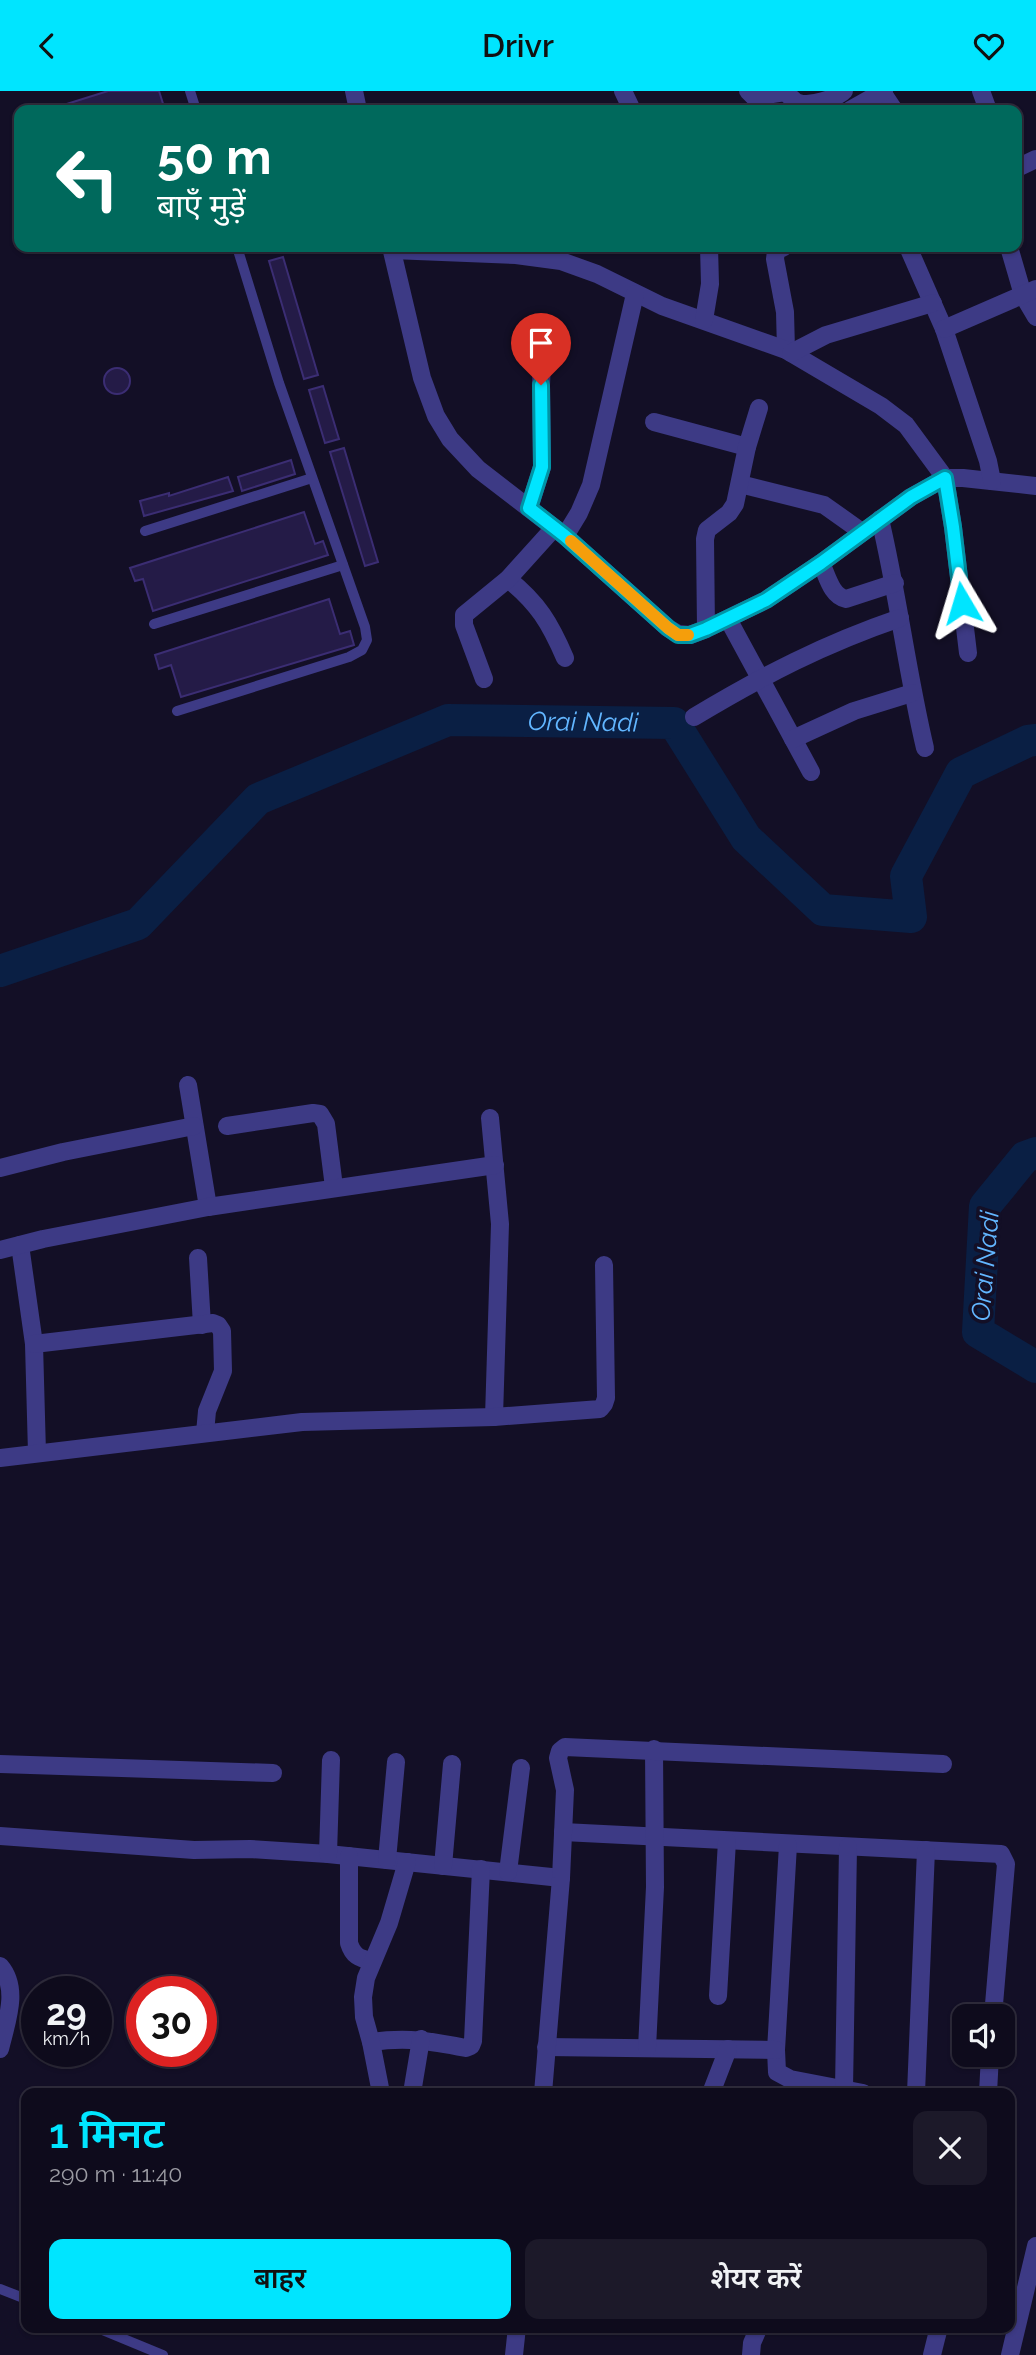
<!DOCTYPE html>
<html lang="hi">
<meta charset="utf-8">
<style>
:root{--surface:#0e0b1c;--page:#1c1929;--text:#f1f3f6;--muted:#9b9ba3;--line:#2e2b3b;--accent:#00e5ff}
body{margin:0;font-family:Raleway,"Noto Sans Devanagari",sans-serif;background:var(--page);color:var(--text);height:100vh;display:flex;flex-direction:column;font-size:26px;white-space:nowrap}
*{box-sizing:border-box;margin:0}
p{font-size:23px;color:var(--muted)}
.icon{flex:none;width:38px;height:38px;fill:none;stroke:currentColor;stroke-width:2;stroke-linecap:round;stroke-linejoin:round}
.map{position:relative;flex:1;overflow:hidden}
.side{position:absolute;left:21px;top:1997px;width:994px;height:245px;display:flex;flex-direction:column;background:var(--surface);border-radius:14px;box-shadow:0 2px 5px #0004,0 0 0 2px var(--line)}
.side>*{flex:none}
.hud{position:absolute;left:14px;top:14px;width:1008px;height:147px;border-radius:14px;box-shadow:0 2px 5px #0004,0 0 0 2px var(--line);background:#00695c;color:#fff;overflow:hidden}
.fabs{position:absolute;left:952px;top:1913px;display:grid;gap:14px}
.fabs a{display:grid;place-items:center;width:63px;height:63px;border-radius:14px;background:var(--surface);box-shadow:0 2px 5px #0004,0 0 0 2px var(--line);font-size:35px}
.speed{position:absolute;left:21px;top:1885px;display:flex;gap:14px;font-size:35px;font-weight:700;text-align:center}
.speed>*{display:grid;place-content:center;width:91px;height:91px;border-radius:50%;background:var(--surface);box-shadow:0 2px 5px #0004,0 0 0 2px var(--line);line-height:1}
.speed small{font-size:18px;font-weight:400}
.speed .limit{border:10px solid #d22;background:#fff;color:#111}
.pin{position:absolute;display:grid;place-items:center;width:60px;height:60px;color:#fff;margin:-72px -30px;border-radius:50% 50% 50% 0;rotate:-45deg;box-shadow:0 0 7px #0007}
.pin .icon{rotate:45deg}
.me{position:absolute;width:77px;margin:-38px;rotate:353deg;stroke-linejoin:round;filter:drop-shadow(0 0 5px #0008)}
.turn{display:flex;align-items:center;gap:24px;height:147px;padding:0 28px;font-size:32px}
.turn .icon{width:91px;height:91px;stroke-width:2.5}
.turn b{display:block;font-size:49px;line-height:60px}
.round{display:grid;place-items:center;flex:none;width:74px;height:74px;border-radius:14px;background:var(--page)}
.head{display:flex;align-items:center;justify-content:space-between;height:119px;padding:0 28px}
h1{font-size:42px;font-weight:600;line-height:52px;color:var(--accent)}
.primary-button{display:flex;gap:14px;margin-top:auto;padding:14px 28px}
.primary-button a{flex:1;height:80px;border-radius:14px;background:var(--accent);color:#111;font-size:28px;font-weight:600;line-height:80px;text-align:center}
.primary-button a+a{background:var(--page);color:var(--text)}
header{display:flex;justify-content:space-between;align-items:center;height:91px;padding:0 28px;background:var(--accent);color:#111;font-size:32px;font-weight:600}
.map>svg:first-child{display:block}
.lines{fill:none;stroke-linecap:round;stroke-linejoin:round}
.river{stroke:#0a1f44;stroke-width:32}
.building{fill:#241b47;stroke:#3b2d73;stroke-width:2}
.service{stroke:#3d3a85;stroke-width:10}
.minor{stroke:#3d3a85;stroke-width:18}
.route-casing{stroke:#0095a6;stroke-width:18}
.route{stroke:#00e5ff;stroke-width:12}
.slow{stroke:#f59e0b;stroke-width:12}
.labels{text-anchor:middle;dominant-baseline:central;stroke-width:7;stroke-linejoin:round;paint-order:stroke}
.water-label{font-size:26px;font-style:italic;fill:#62b6ff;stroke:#130f26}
</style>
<header><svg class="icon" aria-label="back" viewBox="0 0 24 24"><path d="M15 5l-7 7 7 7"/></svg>Drivr<svg class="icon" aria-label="heart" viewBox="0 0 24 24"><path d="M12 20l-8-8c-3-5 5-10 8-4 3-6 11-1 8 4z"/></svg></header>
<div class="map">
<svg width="1036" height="2264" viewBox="0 0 1036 2264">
<rect width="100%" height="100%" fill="#130f26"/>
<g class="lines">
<g class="river">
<path id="s1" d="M0,880L138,833L258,708L448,629L674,632L746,747L823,819L911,826L906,785L961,682L1028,650L1036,649"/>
<path d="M1036,1062L1025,1066L985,1115L978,1241L1036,1276"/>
</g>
</g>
<g class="building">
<path d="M108,0H159L165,19H57V16Z"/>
<path d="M283,166L318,284L304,288L269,170Z"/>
<circle cx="117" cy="290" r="13"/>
<path d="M323,295L339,348L325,352L309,299Z"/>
<path d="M344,357L378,471L365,475L330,361Z"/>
<path d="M291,369L295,383L242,400L238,386Z"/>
<path d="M228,386L233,400L144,425L140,410L169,402V405Z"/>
<path d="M304,421L315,453L323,450L328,464L153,520L143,488L135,490L130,477Z"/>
<path d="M329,508L340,543L350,540L354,554L181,606L171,574L159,578L155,564Z"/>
</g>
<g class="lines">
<g class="service">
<path d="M190,0L196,19"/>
<path d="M145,440L312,387"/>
<path d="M154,533L343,474"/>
<path d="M177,620L349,566L362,559L367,549L365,536L279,292L237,156"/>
<path d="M0,2198L26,2208"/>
<path d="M95,2236L163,2264"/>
</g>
<g class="minor">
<path d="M354,0L358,19"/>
<path d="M623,0L632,19"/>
<path d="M748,0L754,6L785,1C789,4 794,11 799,12C808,16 838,7 844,0"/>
<path d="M981,0L988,19"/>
<path d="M882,1L894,19"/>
<path d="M850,19L884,0"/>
<path d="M1017,77L1036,68"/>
<path d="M391,156L422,287L436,325L450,348L478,378L565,445L668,537L678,543L690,544L706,538L766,509L821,472L911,406L945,387H963L1036,395"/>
<path d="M784,156L776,160L775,168L785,221L786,259"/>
<path d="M908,156L944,238L988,370L992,390"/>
<path d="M1009,156L1023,204L1036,226"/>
<path d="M392,159L516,164L561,170L597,183L662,215L786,259L881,315L906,334L945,387L953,436L968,562"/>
<path d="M704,229L710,193L709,156"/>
<path d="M944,238L1036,198"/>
<path d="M791,262L826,244L933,212"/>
<path d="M654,331L747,356"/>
<path d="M740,393L824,414L862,441"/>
<path d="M529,417L542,376L541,294L543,252"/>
<path d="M880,428C898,504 907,581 925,657"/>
<path d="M565,445L579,422L591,394L635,203"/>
<path d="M821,472C827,484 831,505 846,508L895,492"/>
<path d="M508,488C538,512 550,532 565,567"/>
<path d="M728,528L811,681"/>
<path d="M706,538L705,448L707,439L729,422L735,413L747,356L759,317"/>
<path d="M484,588L464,534V524L508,488L554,437"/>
<path d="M694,626C764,584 824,553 900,527"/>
<path d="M793,648L854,620L912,602"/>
<path d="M188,994L208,1116"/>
<path d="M490,1027L500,1133L494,1326"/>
<path d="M227,1035L313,1022L320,1023L326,1033L334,1096"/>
<path d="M0,1077L63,1061L194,1035"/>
<path d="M20,1154L34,1253L37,1362"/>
<path d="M0,1159L43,1148L208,1116L495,1074"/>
<path d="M198,1167L202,1234"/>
<path d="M34,1253L213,1232L218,1234L222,1240L223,1280L207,1320L205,1342"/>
<path d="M0,1367L302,1331L494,1326L600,1318L604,1313L606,1307L604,1174"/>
<path d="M0,1673L273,1682"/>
<path d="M563,1741L1001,1763L1006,1773L993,1925"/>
<path d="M0,1745L194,1759L250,1758L328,1763L561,1787"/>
<path d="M788,1754L776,1959L777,1981L790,1988L863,2002"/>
<path d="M328,1763L331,1669"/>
<path d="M349,1765V1852C353,1865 359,1867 371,1870"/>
<path d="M387,1769L396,1671"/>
<path d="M443,1775L452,1673"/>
<path d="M508,1781L521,1677"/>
<path d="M0,1875C20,1898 6,1932 0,1958"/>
<path d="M718,1905L727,1750"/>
<path d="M371,1951C408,1946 430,1950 466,1957L471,1955L473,1950L481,1778"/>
<path d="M546,1956L776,1959"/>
<path d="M647,1957L655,1796L654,1658"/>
<path d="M844,1998L848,1756"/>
<path d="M381,2002L371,1951L364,1926L363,1906L366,1887L389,1832L407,1771"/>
<path d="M412,2002L421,1948"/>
<path d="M543,2002L561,1787L565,1699L558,1667L560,1660L565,1656L943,1673"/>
<path d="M711,2002L728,1958"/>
<path d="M916,2002L926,1759"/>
<path d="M988,2002L990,1964"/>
<path d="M514,2264L517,2236"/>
<path d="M751,2264L752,2252L759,2236"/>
<path d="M932,2264L939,2236"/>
<path d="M1010,2264L1036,2155"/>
</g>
</g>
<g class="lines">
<defs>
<path id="route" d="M541,294L542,376L529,417L565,445L668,537L678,544H690L706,538L766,509L821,472L911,406L945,387L953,436L962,512"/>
</defs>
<use href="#route" class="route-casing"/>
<use href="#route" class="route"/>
<path class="slow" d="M571,450L668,537L678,544H688"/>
</g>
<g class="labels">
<g class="water-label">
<text stroke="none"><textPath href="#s1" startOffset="660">Orai Nadi</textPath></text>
<text transform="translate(985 1175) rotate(-85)">Orai Nadi</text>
</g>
</g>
</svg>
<div class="fabs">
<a><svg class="icon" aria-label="sound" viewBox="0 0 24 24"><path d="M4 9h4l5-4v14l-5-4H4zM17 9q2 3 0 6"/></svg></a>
</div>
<div class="speed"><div>29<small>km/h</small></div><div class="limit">30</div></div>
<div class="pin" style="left:541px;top:294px;background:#d93025"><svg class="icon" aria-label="arrive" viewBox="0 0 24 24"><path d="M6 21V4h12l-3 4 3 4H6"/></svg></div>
<svg class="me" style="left:962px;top:512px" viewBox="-20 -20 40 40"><path d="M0-17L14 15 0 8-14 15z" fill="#00e5ff" stroke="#fff" stroke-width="4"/></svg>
<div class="hud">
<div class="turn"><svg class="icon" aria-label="left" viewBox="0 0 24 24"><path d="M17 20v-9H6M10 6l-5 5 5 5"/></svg><div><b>50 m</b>बाएँ मुड़ें</div></div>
</div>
<section class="side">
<div class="head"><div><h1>1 मिनट</h1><p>290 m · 11:40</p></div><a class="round"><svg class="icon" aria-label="close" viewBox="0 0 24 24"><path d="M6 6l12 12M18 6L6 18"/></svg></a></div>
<div class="primary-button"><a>बाहर</a><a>शेयर करें</a></div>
</section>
</div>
